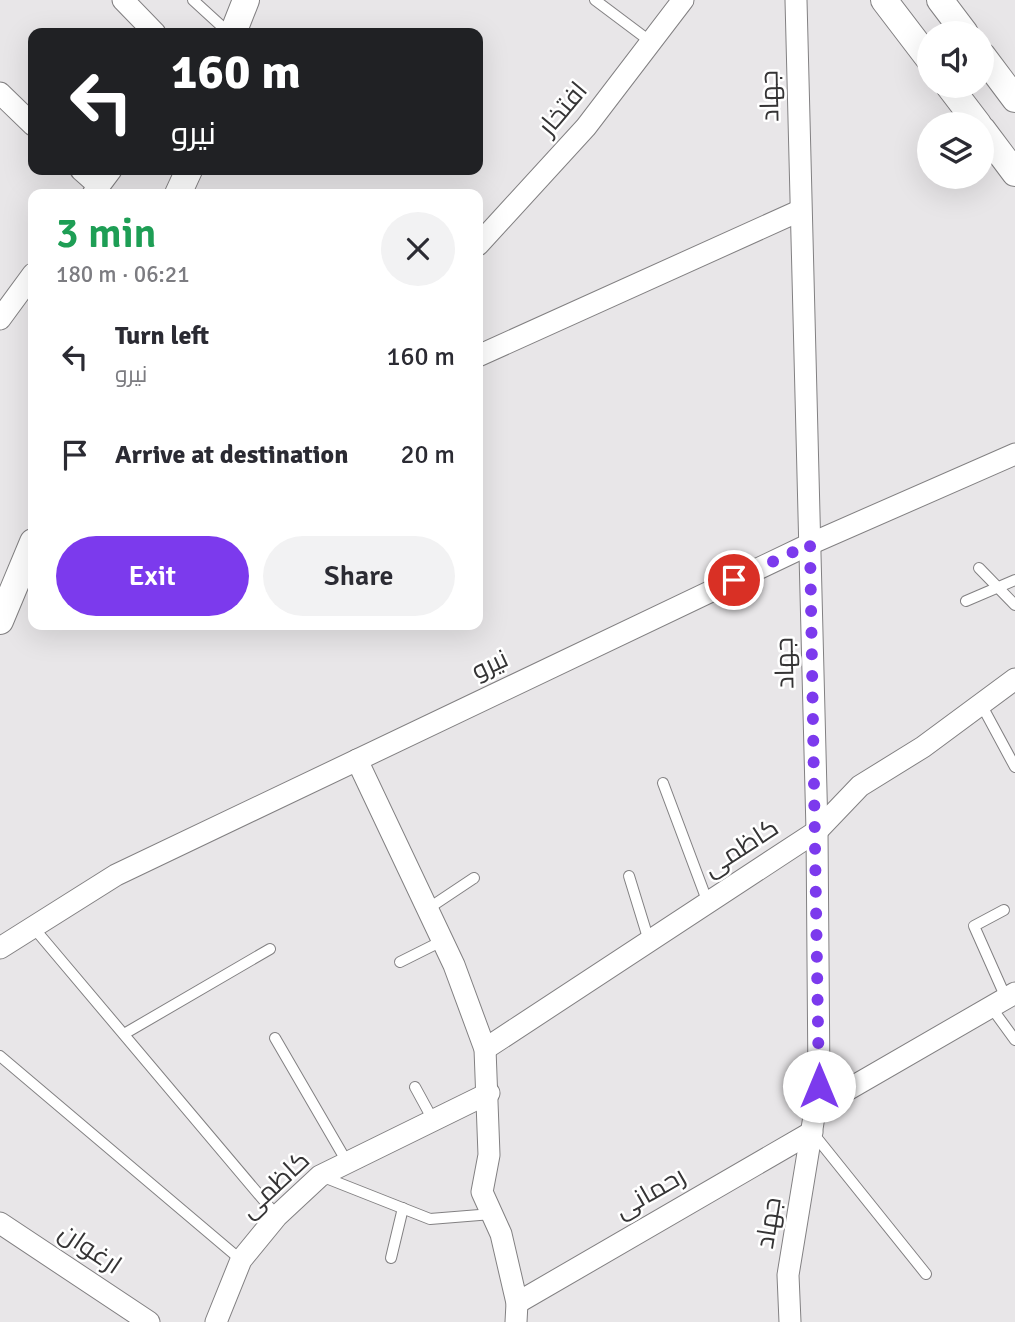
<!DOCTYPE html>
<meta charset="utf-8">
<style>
:root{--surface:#fff;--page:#f2f2f3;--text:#2b2b33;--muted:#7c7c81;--accent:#7c3aed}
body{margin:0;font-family:Signika,Cairo,sans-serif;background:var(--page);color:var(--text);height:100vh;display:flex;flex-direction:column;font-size:26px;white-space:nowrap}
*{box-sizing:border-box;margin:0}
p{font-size:23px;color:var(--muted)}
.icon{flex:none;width:38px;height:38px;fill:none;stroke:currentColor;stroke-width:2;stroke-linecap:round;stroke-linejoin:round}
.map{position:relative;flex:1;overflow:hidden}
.drawer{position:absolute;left:28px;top:189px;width:455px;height:441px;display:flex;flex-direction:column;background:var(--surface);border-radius:14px;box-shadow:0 7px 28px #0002}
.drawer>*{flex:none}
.guide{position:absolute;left:28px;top:28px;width:455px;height:147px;border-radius:14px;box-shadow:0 7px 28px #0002;background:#202124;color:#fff;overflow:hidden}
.controls{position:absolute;left:917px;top:21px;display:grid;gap:14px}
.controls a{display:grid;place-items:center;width:77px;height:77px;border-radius:50%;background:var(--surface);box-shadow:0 7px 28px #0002;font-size:35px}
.pin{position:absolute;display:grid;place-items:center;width:60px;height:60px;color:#fff;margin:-30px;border:4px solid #fff;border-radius:50%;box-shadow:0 2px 7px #0007}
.me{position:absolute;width:77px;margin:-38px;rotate:0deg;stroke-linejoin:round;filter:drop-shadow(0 0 5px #0008)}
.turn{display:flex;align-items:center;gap:24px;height:147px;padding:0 28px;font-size:32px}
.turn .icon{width:91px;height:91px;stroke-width:2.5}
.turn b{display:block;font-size:49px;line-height:60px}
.round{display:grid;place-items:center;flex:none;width:74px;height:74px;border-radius:37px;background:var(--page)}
.overview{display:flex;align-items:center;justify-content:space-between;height:119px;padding:0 28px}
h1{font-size:42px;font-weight:600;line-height:52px;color:#1e9e55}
.primary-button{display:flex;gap:14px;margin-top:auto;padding:14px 28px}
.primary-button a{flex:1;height:80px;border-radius:42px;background:var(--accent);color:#fff;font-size:28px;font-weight:600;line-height:80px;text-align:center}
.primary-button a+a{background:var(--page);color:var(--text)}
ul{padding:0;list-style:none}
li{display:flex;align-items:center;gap:21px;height:98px;padding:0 28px}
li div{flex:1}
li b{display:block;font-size:26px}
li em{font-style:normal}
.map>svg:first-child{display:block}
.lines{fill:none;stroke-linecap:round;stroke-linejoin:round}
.service-casing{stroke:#828082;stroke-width:12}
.minor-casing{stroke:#828082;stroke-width:23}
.tertiary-casing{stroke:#828082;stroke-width:28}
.service{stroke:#fff;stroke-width:10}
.minor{stroke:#fff;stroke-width:21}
.tertiary{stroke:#fff;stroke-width:26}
.route{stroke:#7c3aed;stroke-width:12;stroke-dasharray:0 21.6}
.labels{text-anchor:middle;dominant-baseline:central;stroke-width:5;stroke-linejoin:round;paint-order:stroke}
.street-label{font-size:26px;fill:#353435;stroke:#fff}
</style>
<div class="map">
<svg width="1015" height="1322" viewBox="0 0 1015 1322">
<rect width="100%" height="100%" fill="#e8e6e8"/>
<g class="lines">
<defs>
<g id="service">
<path d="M193,0L229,33"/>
<path d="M595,0L651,42"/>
<path d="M979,568L1015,605"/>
<path d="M966,601L1015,580"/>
<path d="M981,704L1015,767"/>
<path d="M663,783L708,903"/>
<path d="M629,876L649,941"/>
<path d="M426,910L474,878"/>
<path d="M1004,910L974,926L1006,998"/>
<path d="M33,927L277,1216"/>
<path d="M400,962L442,941"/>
<path d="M991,1007L1015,1040"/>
<path d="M124,1034L270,949"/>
<path d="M275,1038L347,1162"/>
<path d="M0,1056L241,1260"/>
<path d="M415,1087L433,1120"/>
<path d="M812,1132L926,1274"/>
<path d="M321,1176L430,1219L492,1214"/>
<path d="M391,1258L403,1208"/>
</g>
<g id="minor">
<path d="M123,0L155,33"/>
<path d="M0,93L33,125"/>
<path d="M81,170L99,186"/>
<path d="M93,194L111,170"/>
<path d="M478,245L586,127L683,0"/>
<path d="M0,319L33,274"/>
<path d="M478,356L799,211"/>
<path d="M357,760L454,965L485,1049L489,1155L482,1192L501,1234L517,1303L516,1322"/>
<path d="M0,948L116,875L810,544L1015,454"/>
<path d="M485,1049L817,831L860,786L923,747L1015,679"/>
<path d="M816,1108L1015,993"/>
<path d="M0,1223L149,1322"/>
<path d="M517,1303L812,1132"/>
<path d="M216,1322L241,1260L277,1216L320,1176L489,1093"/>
<path d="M790,1322L788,1275L819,1086L817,831L796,0"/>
</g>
<g id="tertiary">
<path d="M884,0L929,59"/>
<path d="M940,0L965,33"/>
<path d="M233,33L246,0"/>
<path d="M982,55L1015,99"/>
<path d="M949,86L978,124"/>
<path d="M982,129L1015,173"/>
<path d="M178,194L189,170"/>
<path d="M0,621L33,542"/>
</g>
</defs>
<use href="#service" class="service-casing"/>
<use href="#minor" class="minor-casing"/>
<use href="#tertiary" class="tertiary-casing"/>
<use href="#service" class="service"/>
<use href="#minor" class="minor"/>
<use href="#tertiary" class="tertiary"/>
</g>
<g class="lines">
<path class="route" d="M734,580L810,544L819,1086"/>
</g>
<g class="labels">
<g class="street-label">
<text transform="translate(770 96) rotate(-91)">جهاد</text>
<text transform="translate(563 109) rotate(-50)">افتخار</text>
<text transform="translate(785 663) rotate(-91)">جهاد</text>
<text transform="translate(490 665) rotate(-25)">نیرو</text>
<text transform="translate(741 848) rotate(-33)">کاظمی</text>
<text transform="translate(275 1185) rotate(-43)">کاظمی</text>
<text transform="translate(650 1193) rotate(-30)">رحمانی</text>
<text transform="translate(769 1223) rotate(-81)">جهاد</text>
<text transform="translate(90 1249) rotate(34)">ارغوان</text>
</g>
</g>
</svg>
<div class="controls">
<a><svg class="icon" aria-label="sound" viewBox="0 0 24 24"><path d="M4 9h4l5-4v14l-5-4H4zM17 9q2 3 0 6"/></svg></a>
<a><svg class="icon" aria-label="layers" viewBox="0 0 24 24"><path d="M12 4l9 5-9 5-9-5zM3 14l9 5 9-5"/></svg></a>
</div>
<div class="pin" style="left:734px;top:580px;background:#d93025"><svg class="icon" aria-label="arrive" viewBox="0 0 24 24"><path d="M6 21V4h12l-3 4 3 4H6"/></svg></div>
<svg class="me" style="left:819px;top:1086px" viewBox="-20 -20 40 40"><circle r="19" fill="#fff"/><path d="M0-13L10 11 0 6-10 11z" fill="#7c3aed"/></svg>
<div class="guide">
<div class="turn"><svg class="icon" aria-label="left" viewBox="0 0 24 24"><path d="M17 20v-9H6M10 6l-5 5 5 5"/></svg><div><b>160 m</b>نیرو</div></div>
</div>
<section class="drawer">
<div class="overview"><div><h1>3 min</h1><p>180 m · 06:21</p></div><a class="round"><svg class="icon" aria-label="close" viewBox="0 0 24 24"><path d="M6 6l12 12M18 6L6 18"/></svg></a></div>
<ul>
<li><svg class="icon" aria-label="left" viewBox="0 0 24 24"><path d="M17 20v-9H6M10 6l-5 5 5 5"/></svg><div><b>Turn left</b><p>نیرو</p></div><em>160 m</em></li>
<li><svg class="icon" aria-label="arrive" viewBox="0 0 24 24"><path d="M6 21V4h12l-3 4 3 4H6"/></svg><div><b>Arrive at destination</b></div><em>20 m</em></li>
</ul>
<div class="primary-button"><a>Exit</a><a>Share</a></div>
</section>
</div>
